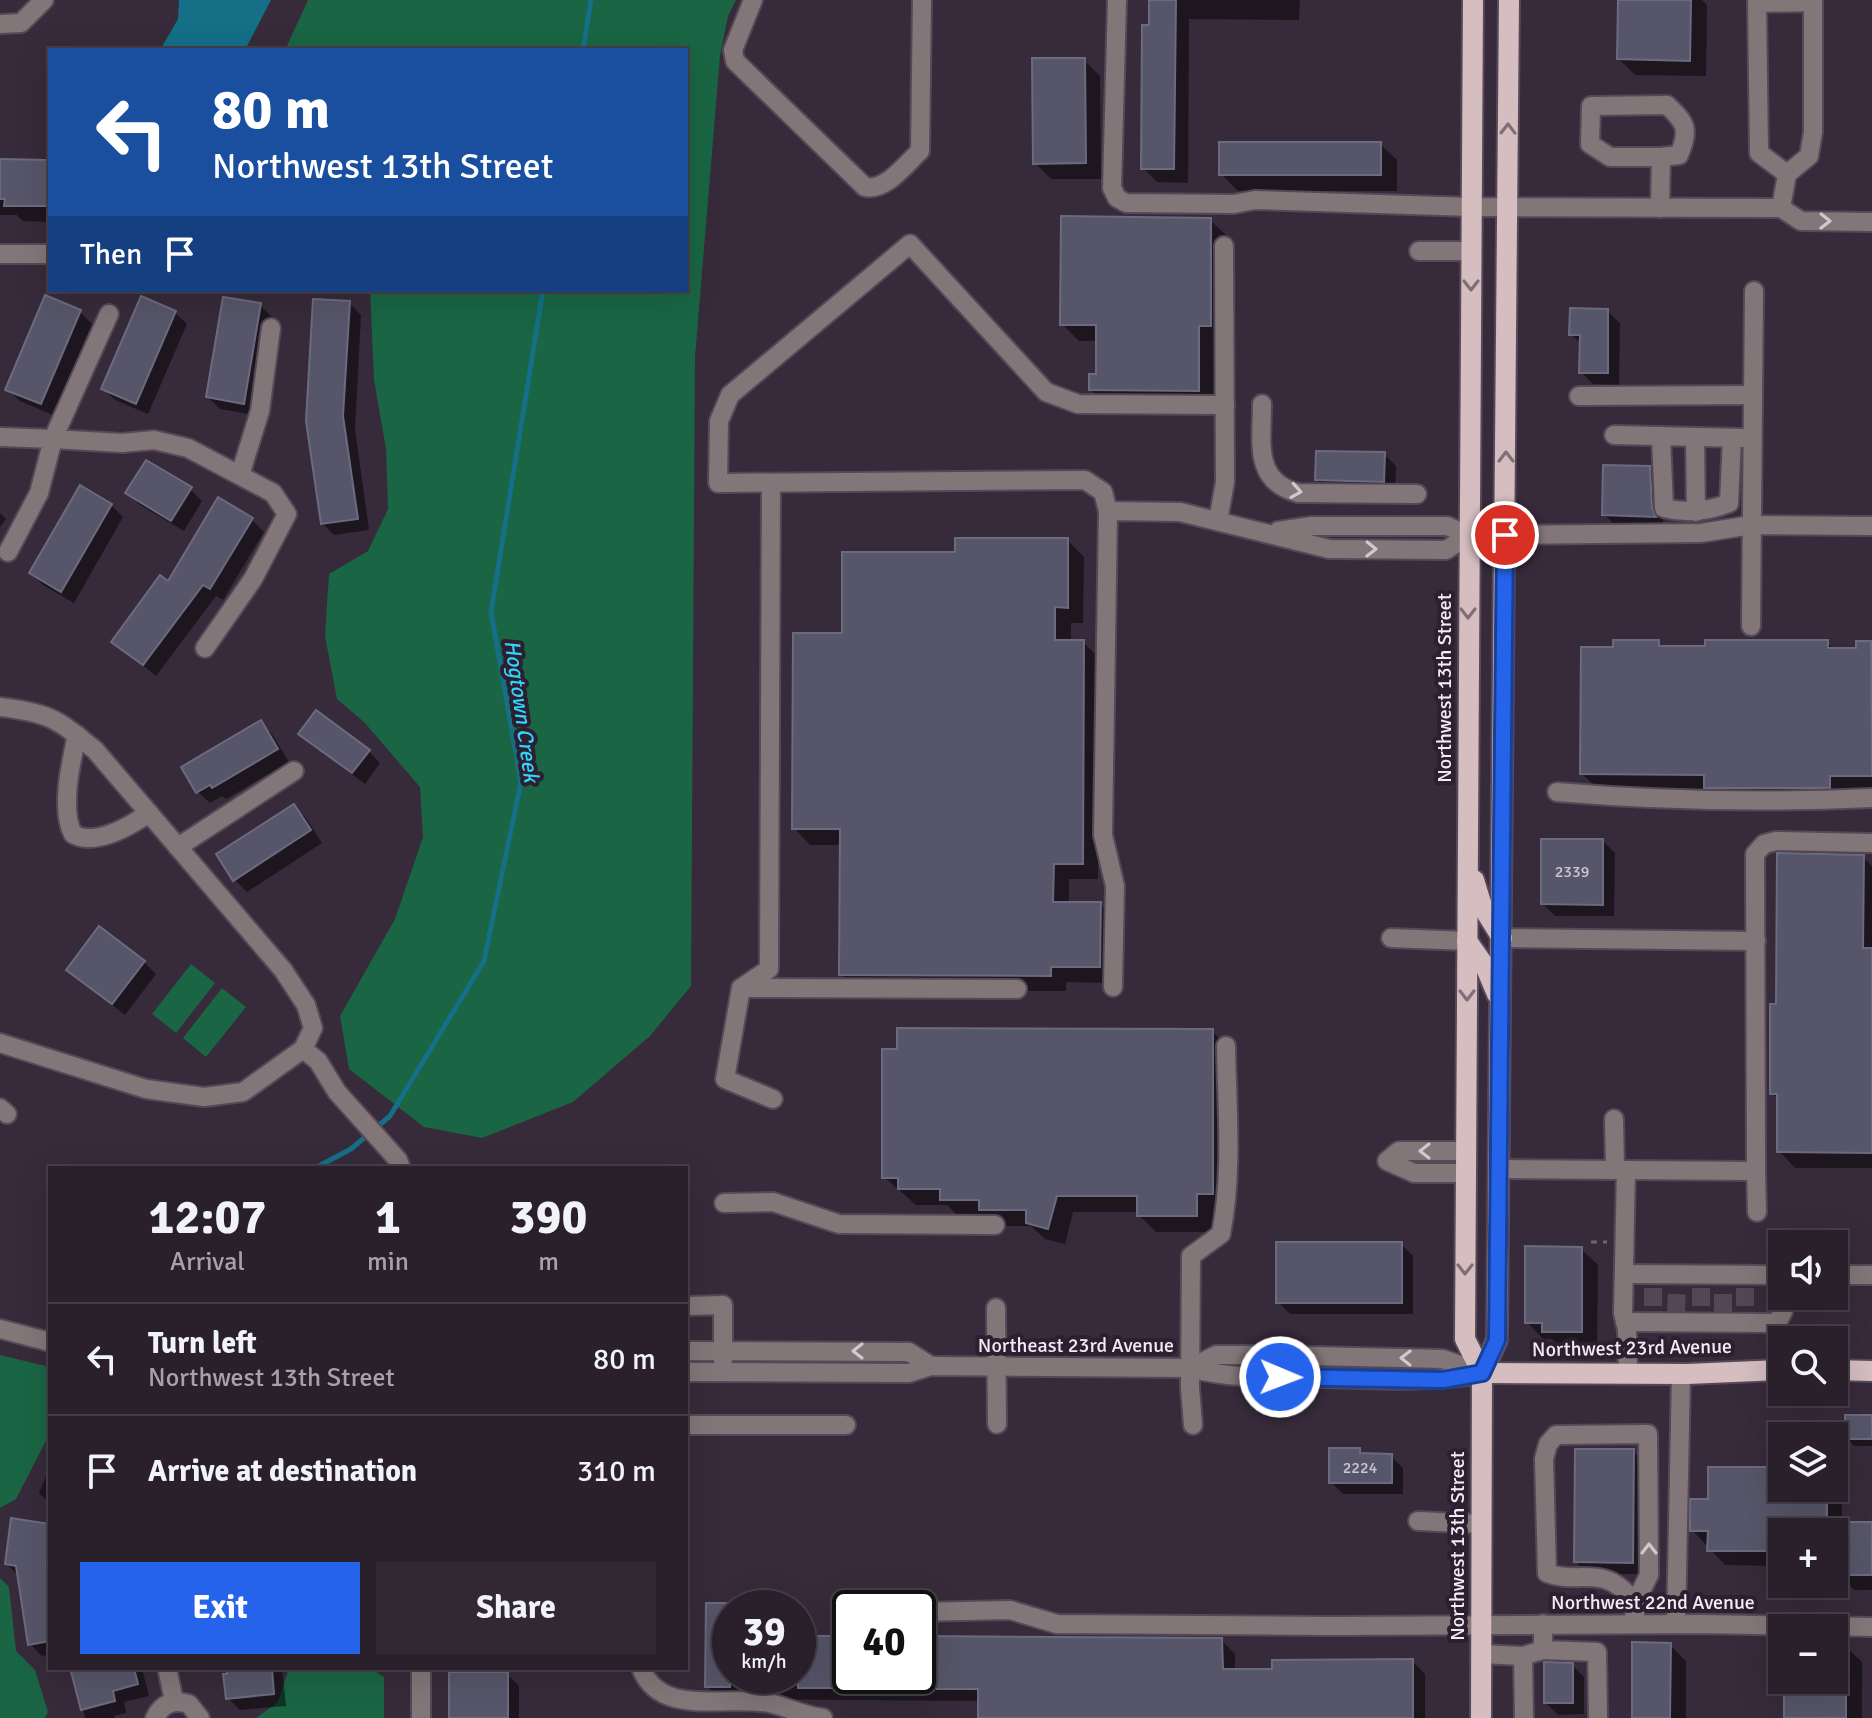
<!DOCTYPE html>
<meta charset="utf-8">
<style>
:root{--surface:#29202c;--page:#312834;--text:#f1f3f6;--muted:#a5a3a9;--line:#453e48;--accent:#2563eb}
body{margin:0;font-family:Signika,sans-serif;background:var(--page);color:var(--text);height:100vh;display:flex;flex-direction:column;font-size:30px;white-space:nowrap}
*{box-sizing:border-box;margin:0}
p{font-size:26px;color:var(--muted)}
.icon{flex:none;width:44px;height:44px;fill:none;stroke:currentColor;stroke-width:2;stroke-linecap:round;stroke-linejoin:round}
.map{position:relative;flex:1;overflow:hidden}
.panel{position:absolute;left:48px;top:1166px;width:640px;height:504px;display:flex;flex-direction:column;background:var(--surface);border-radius:0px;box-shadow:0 8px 32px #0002,0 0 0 2px var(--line)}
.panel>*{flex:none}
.hud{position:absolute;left:48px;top:48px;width:640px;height:244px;border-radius:0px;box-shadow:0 8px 32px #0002,0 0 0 2px var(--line);background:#1a4fa0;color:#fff;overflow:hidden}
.controls{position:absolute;left:1768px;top:1230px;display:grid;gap:16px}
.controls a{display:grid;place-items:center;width:80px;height:80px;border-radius:0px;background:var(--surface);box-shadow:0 8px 32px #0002,0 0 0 2px var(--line);font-size:40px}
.speed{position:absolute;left:712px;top:1590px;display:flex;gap:16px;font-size:40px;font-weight:700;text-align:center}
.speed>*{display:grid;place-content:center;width:104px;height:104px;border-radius:50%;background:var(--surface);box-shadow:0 8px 32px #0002,0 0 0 2px var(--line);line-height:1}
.speed small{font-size:20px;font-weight:400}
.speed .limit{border:4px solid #111;border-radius:12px;background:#fff;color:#111}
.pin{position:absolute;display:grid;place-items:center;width:68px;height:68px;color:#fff;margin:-34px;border:4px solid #fff;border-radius:50%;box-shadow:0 2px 8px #0007}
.me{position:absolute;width:88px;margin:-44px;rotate:91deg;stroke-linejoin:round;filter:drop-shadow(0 0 6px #0008)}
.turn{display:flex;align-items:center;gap:28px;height:168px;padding:0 32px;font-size:36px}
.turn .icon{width:104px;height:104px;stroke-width:2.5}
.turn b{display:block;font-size:56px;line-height:68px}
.then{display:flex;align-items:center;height:76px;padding:0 32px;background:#0003;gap:16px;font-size:30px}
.eta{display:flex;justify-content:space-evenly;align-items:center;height:136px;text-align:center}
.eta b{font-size:48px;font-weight:800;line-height:56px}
.primary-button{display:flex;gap:16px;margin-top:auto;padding:16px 32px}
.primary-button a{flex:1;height:92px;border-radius:0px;background:var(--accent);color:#fff;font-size:32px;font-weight:800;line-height:92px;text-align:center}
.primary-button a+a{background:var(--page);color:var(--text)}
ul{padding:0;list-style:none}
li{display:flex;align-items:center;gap:24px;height:112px;padding:0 32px;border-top:2px solid var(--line)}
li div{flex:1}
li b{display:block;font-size:30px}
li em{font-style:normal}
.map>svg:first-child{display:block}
.green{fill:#196544}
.water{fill:#146f87}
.shadow{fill:#0007}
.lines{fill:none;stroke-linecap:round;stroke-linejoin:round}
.stream{stroke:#146f87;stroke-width:5}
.building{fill:#575569;stroke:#6c6a7f;stroke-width:2}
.minor-tunnel{stroke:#534756;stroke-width:18;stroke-dasharray:18 9;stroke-linecap:butt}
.minor-casing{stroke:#554958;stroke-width:22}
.major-casing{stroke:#554958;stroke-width:24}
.path{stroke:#706473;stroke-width:3;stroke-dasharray:6 6;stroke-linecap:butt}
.minor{stroke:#827678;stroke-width:18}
.major{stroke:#d5bdc0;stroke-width:20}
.oneway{stroke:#806e78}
.oneway2{stroke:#d2c8d0}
.route-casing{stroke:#184099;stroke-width:20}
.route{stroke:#2563eb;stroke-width:14}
.labels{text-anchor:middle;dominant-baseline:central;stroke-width:8;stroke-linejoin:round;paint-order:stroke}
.number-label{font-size:16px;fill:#cdc6d3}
.street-label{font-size:20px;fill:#f4ebf6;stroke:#2c2030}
.water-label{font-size:22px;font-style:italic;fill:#31d4fe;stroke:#2c2030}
</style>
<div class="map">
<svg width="1872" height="1718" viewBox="0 0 1872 1718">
<rect width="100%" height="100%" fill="#372a3a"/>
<g class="green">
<path d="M308,0H736L728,16L720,56L695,357L691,986L650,1036L573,1102L482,1138L424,1127L349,1069L340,1016L395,919L423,837L420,787L364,722L337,699L325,636L329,574L368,551L388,509L386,449L374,380L370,290H686V50H285Z"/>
<path d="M191,964L215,983L176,1033L152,1014Z"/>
<path d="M222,988L246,1007L206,1057L183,1038Z"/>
<path d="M0,1355L50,1367V1433L16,1499L0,1508Z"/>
<path d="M0,1578L9,1587L16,1651L35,1670L48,1712L45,1718H0Z"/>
<path d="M289,1668H370L384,1677V1718H256L278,1702Z"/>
</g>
<path class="water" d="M179,0H271L245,50H160L178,19Z"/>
<g class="shadow">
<path d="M1151,0H1300L1299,20L1189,19L1188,183L1157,182L1143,168Z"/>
<path d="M1620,0H1702L1707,5L1706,76L1635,75L1619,59Z"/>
<path d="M1084,60L1100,76L1101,179H1051L1035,163Z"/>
<path d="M1380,144L1397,160V191H1238L1221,174Z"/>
<path d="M41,158H50V222L23,221L17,215H0V161L41,162Z"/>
<path d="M1210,220L1227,236L1226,341H1215L1214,407L1107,406L1091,390L1098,376V341H1079L1062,324Z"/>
<path d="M349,303L361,315L355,429L369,530L334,535L322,523Z"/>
<path d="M260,305L272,317L255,415L220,409L208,397Z"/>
<path d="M1607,311L1620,323L1619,385L1593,384L1581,372L1582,345L1571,334Z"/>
<path d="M80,312L92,324L53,415L20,401L8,389Z"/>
<path d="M174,312L187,324L148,414L115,400L103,388Z"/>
<path d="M1384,454L1396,466L1395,493L1329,492L1317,480Z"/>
<path d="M1649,468L1662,480L1663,522L1666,528L1616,526L1604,514Z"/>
<path d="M190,489L202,501L184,531L140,505L128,493Z"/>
<path d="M111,505L123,517L74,603L43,585L31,573Z"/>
<path d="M0,513L6,519L0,527Z"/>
<path d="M252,520L264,532L223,600L216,596L156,676L113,641L169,584Z"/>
<path d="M1067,540L1084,557L1083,623H1071V642H1083L1099,658L1098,879H1069V904H1100L1116,920V983L1066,982V991H858L841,974L842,845H810L794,828L844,635L957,554Z"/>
<path d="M1658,642L1664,648L1827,642L1835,650H1858V643H1872V792L1723,804L1709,790H1599L1582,774L1615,649Z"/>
<path d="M260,722L272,734L289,762L226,799L222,796L210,803L197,791Z"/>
<path d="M301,733L368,751L380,763L365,784L313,745Z"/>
<path d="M294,806L306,818L322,843L247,892L235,880Z"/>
<path d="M1603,841L1615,853L1614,916H1555L1543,904Z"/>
<path d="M1863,857L1872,866V1168H1795L1779,1151V1100L1772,1093L1778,1006Z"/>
<path d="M144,962L156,974L125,1015L68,970Z"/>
<path d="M1212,1031L1228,1047V1210H1213V1232H1156L1139,1215V1212H1073L1065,1244L1045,1239L1031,1226H997L987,1216H958L947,1205H916L884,1177Z"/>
<path d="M1401,1244L1413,1256V1314H1290L1278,1302Z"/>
<path d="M1581,1249L1598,1265L1597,1347H1560L1552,1339H1543L1527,1322Z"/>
<path d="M1872,1417V1446H1854L1847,1438Z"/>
<path d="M1359,1450L1364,1455L1391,1456L1403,1468V1494H1343L1331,1482Z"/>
<path d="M1633,1451L1645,1463V1574H1588L1576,1562Z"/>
<path d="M50,1466V1504L39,1493Z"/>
<path d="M1782,1469V1488H1834V1477L1842,1486V1524H1872V1590H1854L1838,1574V1567H1834V1532H1782V1566L1725,1565L1692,1530L1710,1501Z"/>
<path d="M50,1526V1655L42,1656L30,1644L19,1576L7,1564Z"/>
<path d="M708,1605L750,1606L753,1608H730V1676H798V1637L850,1638V1676H918V1638L1221,1640L1235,1654V1671H1274L1412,1661L1425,1674V1718H980V1701L720,1699L707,1686Z"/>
<path d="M1670,1645L1686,1661V1718H1634Z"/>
<path d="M1834,1646H1845L1862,1662V1718H1786V1680H1834Z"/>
<path d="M1572,1665L1584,1677V1714L1558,1715L1546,1703Z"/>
<path d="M72,1668H142L149,1696L124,1702L126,1713L114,1716L115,1718H85Z"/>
<path d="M229,1668H282L286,1706L240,1710L228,1698Z"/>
<path d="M507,1674L519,1686V1718H451Z"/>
</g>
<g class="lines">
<g class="stream">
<path d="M583,50L591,0"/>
<path d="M315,1168L351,1149L390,1116L484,961L521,782L491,612L543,290"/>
</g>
</g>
<g class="building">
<path d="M1149,0H1176L1174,169H1141L1142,25H1149Z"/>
<path d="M1618,0H1691L1690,61L1617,59Z"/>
<path d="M1032,58H1085L1086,163L1033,164Z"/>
<rect x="1219" y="142" width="162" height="33"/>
<path d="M0,159L50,160V206H4L5,199H0Z"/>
<path d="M1061,216L1211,218V326H1199V391L1089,390V374H1096V325H1060Z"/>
<path d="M45,295L81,310L41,404L5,390Z"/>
<path d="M141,296L176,311L136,404L101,389Z"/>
<path d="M223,297L261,303L244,404L206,397Z"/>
<path d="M313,299L350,301L343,416L358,519L321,524L306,421Z"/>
<path d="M1570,308L1608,309V373H1579L1580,335H1569Z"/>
<path d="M1316,451L1385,452L1384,482L1315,480Z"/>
<path d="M146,460L192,487L171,521L125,493Z"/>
<path d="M1603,465L1650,466L1652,508L1656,517L1602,515Z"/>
<path d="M80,485L112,504L61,592L29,573Z"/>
<path d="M218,497L253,518L210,589L203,585L143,665L111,642L160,575L168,581Z"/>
<path d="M955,538H1068V608L1055,607V640H1084L1083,864H1054L1053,902H1101L1100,967H1051V976L839,975L840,829H792L793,633H842V552H955Z"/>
<path d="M1613,640H1659V646H1705V640H1828V648H1856V641H1871L1872,776H1830V788H1704V775L1580,774L1581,647H1613Z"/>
<path d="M316,710L370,750L352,773L298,734Z"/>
<path d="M261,720L278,749L212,788L210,785L196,793L181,767Z"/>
<path d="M294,804L311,830L233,881L216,854Z"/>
<path d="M1541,839H1603V905L1541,904Z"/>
<path d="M1777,853L1864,855L1863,948H1872V1153L1777,1152V1094H1770V1004H1776Z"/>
<path d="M99,926L145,961L112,1004L66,970Z"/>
<path d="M897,1028L1213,1029V1194H1197V1216H1137V1196H1057L1048,1229L1026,1223V1210H979V1200H940V1189H898V1178H882V1049H897Z"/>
<rect x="1276" y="1242" width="126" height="61"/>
<path d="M1525,1246L1582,1247V1332H1542V1323H1525Z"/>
<rect x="1845" y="1415" width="27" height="24"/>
<path d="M1329,1448H1360V1453L1392,1454V1483H1329Z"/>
<path d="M1575,1449H1634L1633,1563L1574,1562Z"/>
<path d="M1708,1467H1782V1488H1827V1532H1782V1551H1707L1708,1531H1690V1499H1708Z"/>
<path d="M11,1518L50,1524V1562H46L50,1581V1641L28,1645L16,1566L5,1564Z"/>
<path d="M1837,1522H1872V1575H1836Z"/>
<path d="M706,1603H730V1687H705Z"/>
<rect x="798" y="1636" width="52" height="52"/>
<path d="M918,1636L1222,1638L1223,1669H1272V1660L1413,1659V1718H978V1689H918Z"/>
<path d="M1632,1642L1671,1643L1670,1718H1632Z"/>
<path d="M1544,1662L1573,1663V1703H1544Z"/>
<path d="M70,1668H134L138,1684L113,1691L115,1701L81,1710Z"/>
<path d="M227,1668H272L274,1694L226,1699L223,1674H227Z"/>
<rect x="449" y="1672" width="59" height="46"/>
<rect x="1784" y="1680" width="62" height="38"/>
</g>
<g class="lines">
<g class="minor-tunnel">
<path d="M1653,1288V1312"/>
<path d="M1701,1288V1313"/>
<path d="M1745,1288V1312"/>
<path d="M1676,1312L1677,1288"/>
<path d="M1723,1312V1288"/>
</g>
<defs>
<g id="minor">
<path d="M753,0L733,50L735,61L865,187C886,191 905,165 920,151L922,0"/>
<path d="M1117,0L1112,188L1117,198L1126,203L1234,204L1255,200L1472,207L1781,208L1801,221L1872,222"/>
<path d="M0,24L21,23L44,0"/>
<path d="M1787,174L1759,153L1757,3L1813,2"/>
<path d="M1660,208L1661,157L1679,155C1690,129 1686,123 1667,105L1591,106L1590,144L1610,157H1661"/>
<path d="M1781,208L1787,174L1809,156L1813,132V0"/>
<path d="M1419,251H1472"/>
<path d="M0,254H50"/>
<path d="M109,314L53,439L122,443L154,440L188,448L273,493L287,514L253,579L205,648"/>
<path d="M1579,396L1753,395"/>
<path d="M1262,404C1262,442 1253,481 1298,493L1417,494"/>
<path d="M1614,435L1742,438"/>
<path d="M1661,436L1664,508C1687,514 1707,512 1729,503L1732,438"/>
<path d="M0,437L53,439L39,493L8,552"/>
<path d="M1695,437L1696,512"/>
<path d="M240,475L260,411L271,328"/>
<path d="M771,483L769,969L741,988L725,1079L773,1099"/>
<path d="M1108,511L1103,492L1085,480L718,483L719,421L730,395L910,244L1046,392L1078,404L1225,405"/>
<path d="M1218,521L1225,482L1224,246"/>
<path d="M1278,531L1312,526H1447L1469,535"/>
<path d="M1505,535L1701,533L1751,525L1872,526"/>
<path d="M1751,626L1754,291"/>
<path d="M0,707C50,713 57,719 95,750L283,970L306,1005L313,1028L303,1049L243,1092L204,1097L146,1089L0,1043"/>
<path d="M77,735C71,762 60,809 73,834C95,847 130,826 149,813"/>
<path d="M1557,792C1663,801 1765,803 1872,798"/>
<path d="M178,847L294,771"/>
<path d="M1391,938L1467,941"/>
<path d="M1502,938L1756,941"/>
<path d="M1113,987L1115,886L1103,835L1108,511L1180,512L1329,549L1446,550L1469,535"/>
<path d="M741,988L1017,989"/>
<path d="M303,1049L318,1061L337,1092L398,1160L401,1168"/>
<path d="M0,1108L7,1114"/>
<path d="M1614,1119L1615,1170"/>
<path d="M1500,1169L1756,1171L1755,854L1764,844L1776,841L1872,843"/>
<path d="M1626,1170L1623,1313L1627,1330L1628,1374"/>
<path d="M1756,1171L1757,1212"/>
<path d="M1466,1173H1414L1387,1161L1399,1151H1466"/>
<path d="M724,1203L773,1202L839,1224L995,1225"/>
<path d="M1624,1274L1782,1275"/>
<path d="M1834,1275H1872"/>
<path d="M686,1306L723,1305V1361"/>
<path d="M996,1308L997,1424"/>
<path d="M1625,1322L1777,1323L1783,1312V1296"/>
<path d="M0,1329L50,1342"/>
<path d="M686,1351L909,1352L931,1366"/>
<path d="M1190,1368C1234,1380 1280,1377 1325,1378C1377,1379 1428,1383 1479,1374"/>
<path d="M686,1372L909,1373L931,1366L1190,1368L1216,1355H1265L1443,1359L1482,1373"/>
<path d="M686,1425H846"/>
<path d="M1193,1425L1190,1388L1191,1256L1221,1234C1233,1174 1227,1108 1226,1046"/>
<path d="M1418,1521L1481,1524"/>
<path d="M918,1612L1010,1610L1057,1624L1330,1626L1702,1624L1872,1627"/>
<path d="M846,1613H850"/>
<path d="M1543,1624V1650L1597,1652L1598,1718"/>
<path d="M1632,1624L1641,1591L1649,1575L1648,1434L1556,1435L1548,1444L1544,1459L1547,1573C1568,1582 1592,1572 1612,1582C1622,1587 1630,1596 1637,1604"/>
<path d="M1676,1624L1681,1374"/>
<path d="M1481,1654L1523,1656"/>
<path d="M167,1668L174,1701"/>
<path d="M641,1668C660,1718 728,1695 769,1703C787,1707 804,1716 823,1718"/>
<path d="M155,1718C162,1703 174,1699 189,1704L200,1718"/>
<path d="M421,1718V1668"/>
<path d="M1524,1718L1523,1656L1543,1650"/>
</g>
<g id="major">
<path d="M1473,0L1465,1339L1482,1373"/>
<path d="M1474,880L1482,906L1502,938"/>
<path d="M1467,941L1486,968L1497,994"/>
<path d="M1834,1370L1872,1371"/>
<path d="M1482,1373L1687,1374L1782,1370"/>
<path d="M1481,1718L1482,1373L1497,1340L1509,0"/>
</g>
</defs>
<use href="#minor" class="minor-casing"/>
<use href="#major" class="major-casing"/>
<path class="path" d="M1591,1242H1607"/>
<use href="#minor" class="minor"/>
<use href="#major" class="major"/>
</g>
<defs><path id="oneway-chevron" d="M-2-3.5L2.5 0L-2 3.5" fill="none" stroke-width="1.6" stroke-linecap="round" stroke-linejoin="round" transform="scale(2)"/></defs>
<g class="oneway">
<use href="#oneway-chevron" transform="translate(1508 129) rotate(-89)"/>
<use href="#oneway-chevron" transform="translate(1471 285) rotate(90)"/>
<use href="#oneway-chevron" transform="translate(1506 457) rotate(-90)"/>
<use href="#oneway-chevron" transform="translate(1468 613) rotate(90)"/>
<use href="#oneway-chevron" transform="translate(1467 995) rotate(90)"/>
<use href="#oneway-chevron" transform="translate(1465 1269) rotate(90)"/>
</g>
<g class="oneway2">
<use href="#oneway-chevron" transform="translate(1825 221) rotate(1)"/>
<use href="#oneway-chevron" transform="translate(1296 491) rotate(9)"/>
<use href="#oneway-chevron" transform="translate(1371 549) rotate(1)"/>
<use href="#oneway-chevron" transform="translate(1425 1151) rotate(-180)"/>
<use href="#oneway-chevron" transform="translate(858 1351) rotate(-180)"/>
<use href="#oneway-chevron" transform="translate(1406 1358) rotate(-179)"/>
<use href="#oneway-chevron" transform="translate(1649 1549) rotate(-90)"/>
</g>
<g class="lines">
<defs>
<path id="route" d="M1280,1377L1443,1380L1482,1373L1497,1340L1505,535"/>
</defs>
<use href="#route" class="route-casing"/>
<use href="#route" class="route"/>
</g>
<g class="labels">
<g class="number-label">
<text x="1572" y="872">2339</text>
<text x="1360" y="1468">2224</text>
</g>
<g class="street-label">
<text transform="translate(1444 688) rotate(-90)">Northwest 13th Street</text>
<text x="1076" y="1345">Northeast 23rd Avenue</text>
<text transform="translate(1632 1348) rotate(-1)">Northwest 23rd Avenue</text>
<text transform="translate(1457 1546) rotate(-90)">Northwest 13th Street</text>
<text x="1653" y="1602">Northwest 22nd Avenue</text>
</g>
<g class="water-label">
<text transform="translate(522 711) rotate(82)">Hogtown Creek</text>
</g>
</g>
</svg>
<div class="controls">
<a><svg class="icon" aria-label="sound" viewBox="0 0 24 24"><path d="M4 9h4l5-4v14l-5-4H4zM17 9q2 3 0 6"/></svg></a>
<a><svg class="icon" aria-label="search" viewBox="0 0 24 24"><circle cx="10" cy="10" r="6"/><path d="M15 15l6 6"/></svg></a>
<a><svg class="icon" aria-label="layers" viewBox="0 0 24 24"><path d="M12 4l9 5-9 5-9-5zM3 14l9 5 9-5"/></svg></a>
<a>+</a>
<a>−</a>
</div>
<div class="speed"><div>39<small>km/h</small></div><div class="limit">40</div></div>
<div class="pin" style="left:1505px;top:535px;background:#d93025"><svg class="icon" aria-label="arrive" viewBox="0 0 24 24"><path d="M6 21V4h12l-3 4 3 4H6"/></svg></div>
<svg class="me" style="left:1280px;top:1377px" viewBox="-20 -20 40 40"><circle r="17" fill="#2563eb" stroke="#fff" stroke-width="3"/><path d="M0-11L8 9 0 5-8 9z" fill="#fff"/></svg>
<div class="hud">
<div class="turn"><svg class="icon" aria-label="left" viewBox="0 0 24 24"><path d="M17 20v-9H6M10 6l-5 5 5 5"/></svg><div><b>80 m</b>Northwest 13th Street</div></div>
<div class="then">Then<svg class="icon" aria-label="arrive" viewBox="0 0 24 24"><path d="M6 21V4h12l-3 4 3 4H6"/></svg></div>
</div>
<section class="panel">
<div class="eta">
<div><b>12:07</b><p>Arrival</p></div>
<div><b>1</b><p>min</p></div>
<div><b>390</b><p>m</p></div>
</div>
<ul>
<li><svg class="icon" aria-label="left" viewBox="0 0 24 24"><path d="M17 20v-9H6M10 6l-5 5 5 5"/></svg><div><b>Turn left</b><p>Northwest 13th Street</p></div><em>80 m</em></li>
<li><svg class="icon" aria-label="arrive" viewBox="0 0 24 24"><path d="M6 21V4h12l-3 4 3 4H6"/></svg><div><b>Arrive at destination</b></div><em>310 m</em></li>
</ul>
<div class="primary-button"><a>Exit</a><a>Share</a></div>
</section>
</div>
